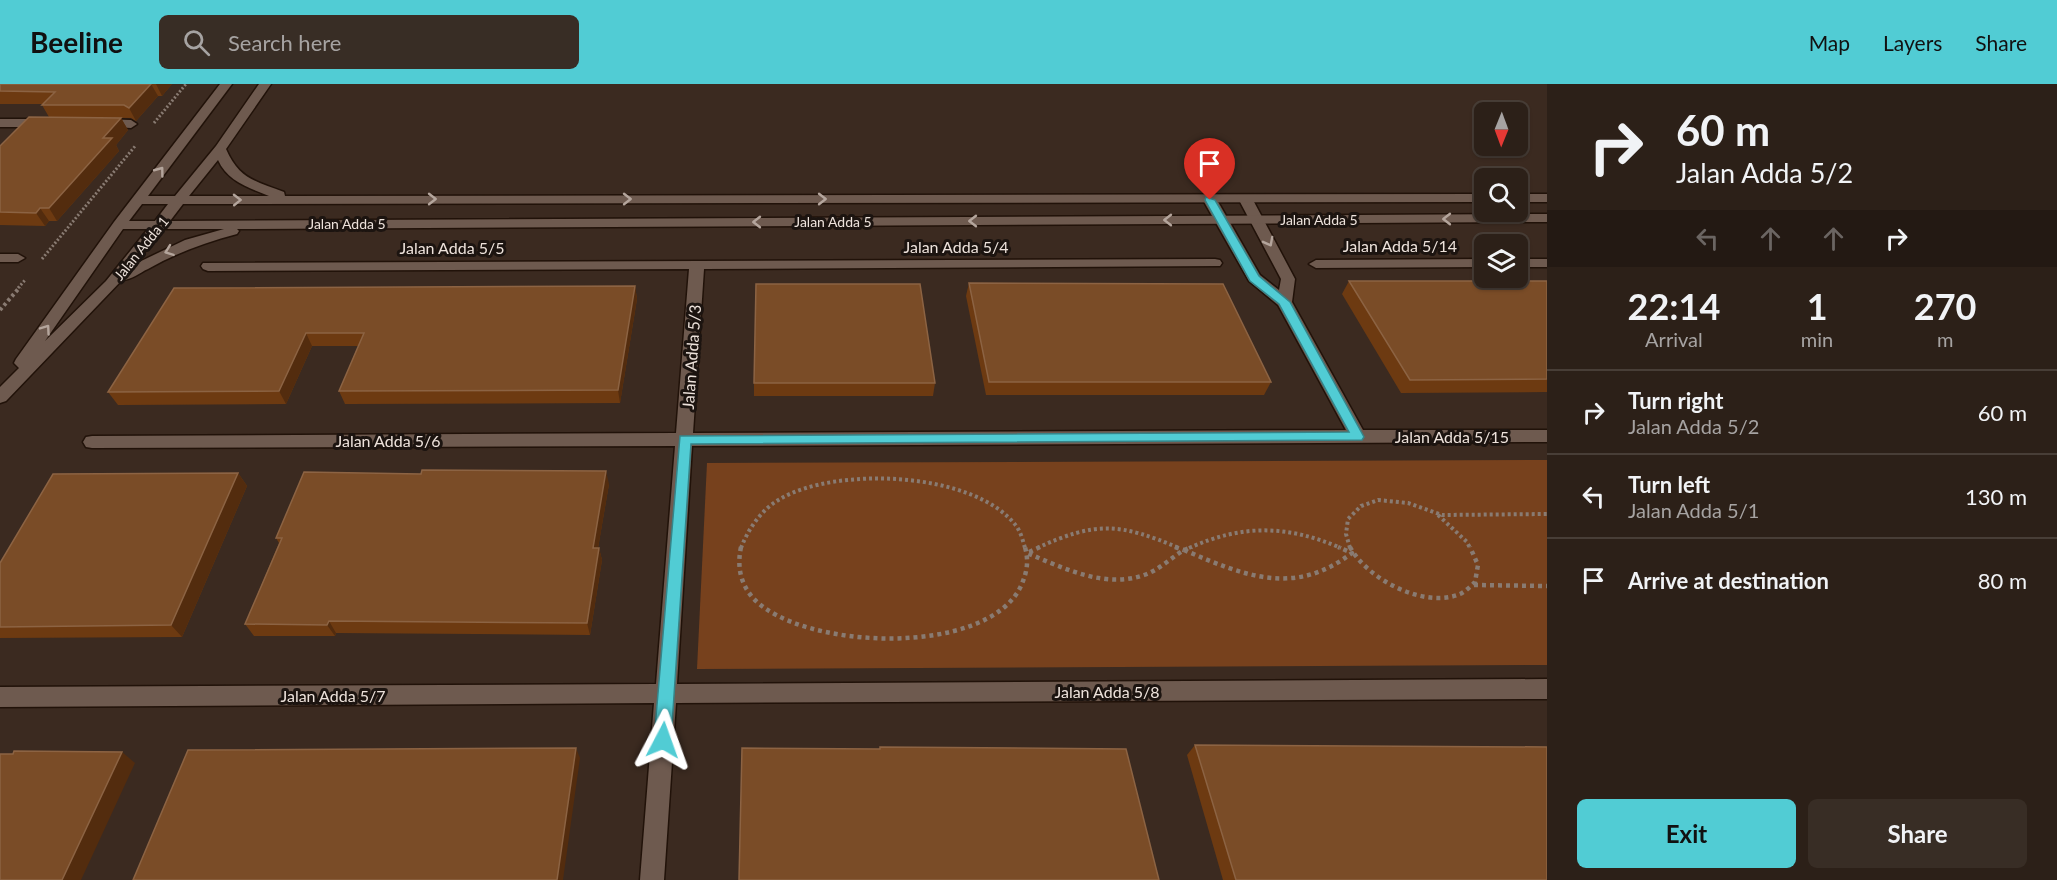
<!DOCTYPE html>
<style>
:root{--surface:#2c2018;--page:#382d25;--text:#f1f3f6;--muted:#a6a3a2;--line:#483e37;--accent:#51ccd4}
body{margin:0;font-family:Lato,sans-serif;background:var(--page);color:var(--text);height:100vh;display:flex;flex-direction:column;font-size:22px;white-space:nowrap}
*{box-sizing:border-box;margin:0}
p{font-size:20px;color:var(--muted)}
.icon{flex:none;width:33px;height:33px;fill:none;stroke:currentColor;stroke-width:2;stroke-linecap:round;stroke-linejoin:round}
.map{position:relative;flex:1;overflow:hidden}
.panel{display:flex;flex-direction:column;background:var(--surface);width:510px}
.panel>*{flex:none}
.guide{background:#2c2018;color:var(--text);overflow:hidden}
.needle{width:39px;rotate:181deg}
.controls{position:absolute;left:1474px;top:18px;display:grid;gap:12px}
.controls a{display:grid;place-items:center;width:54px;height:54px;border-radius:9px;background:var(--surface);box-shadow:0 2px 4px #0004,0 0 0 2px var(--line);font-size:30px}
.pin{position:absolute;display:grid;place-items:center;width:51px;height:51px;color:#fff;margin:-62px -26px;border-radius:50% 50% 50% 0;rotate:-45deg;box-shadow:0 0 6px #0007}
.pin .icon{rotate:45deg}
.me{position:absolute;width:66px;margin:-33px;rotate:4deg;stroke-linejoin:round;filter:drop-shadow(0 0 4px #0008)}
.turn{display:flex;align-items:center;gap:21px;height:126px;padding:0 30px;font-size:27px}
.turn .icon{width:78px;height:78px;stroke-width:2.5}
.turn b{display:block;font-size:42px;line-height:51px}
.lanes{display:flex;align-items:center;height:57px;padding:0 30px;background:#0003;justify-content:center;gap:30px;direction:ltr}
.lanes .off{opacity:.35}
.eta{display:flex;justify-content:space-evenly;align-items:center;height:102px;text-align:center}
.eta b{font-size:36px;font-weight:700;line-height:42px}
.action{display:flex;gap:12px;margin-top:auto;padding:12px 30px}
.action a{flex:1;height:69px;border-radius:9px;background:var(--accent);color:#111;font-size:24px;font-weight:700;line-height:69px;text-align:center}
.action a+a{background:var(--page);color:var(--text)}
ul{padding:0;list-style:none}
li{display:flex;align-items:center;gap:18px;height:84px;padding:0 30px;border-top:2px solid var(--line)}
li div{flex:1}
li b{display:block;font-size:22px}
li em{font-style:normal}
header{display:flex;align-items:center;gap:36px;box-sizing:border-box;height:84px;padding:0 30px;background:var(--accent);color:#111}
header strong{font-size:28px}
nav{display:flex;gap:33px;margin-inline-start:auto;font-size:21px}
.search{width:420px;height:54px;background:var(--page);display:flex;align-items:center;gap:15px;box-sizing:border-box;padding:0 21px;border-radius:9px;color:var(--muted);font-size:22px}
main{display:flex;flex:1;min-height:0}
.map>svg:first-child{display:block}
.green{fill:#77411d}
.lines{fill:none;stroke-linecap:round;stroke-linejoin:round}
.street-casing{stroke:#211209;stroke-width:3}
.secondary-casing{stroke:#211209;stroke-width:3}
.path-far2{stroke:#897b72;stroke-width:3;stroke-dasharray:2 2;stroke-linecap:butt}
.path-far1{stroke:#897b72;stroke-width:4;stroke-dasharray:3 3;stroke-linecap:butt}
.path{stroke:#897b72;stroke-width:4.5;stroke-dasharray:4 4;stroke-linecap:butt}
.street{fill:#6e5a4f;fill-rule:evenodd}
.secondary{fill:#6e5a4f;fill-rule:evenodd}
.wall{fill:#6d3a11}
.shaded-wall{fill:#532c0e}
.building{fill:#7a4c27;stroke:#8c6343;stroke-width:1.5}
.oneway{stroke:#b4a59c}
.route{fill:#51ccd4;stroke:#35858a;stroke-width:1.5}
.labels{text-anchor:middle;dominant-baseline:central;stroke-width:6;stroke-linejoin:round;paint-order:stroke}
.far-street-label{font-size:14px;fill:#ede2db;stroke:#1c1410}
.street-label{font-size:16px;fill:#ede2db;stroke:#1c1410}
</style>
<header>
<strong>Beeline</strong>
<div class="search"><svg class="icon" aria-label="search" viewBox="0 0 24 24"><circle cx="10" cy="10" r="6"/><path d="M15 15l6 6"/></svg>Search here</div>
<nav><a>Map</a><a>Layers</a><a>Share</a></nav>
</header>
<main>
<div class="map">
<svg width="1547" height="796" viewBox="0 0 1547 796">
<rect width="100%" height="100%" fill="#3b2a20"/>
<path class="green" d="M1547,376V581L697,585L707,379Z"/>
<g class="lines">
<defs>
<g id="street">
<path d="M0,35H46L52,39L46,43H0Z"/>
<path d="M101,35L131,36L137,40L131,44L97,42V36Z"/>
<path d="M1210,112L1217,116L1260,191L1279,206L1281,195L1239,116L1246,112L1253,116L1295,195L1292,218L1363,346H1547V358L692,362L677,600L1547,595V615L676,619L664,796H640L654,619L0,623V603L656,600L675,362L92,364L86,363L83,358L86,353L92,352L676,349L689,185L208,187L203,185L201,182L203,179L1215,175L1220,176L1222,179L1220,182L704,185L693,349L1346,346L1278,221L1249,197L1203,116Z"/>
<path d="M0,170H18L25,174L18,178H0Z"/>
<path d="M1485,175V183L1316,184L1309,180L1316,176Z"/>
<rect x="1518" y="175" width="29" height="8"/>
</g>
<g id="secondary">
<path d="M220,0H232L148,112H175L216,62L259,0H271L226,65C239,95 255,97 284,108L285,112L1485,110V118L183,120L170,137L1547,130V138L237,145L239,147L237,150C206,158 176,169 148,185C139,189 132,196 122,196L6,317L0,319V303L19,284L14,279L16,275L114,138ZM218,76C227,97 249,104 269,112H189ZM142,120H168L155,137H129ZM123,145H148L106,197L45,257ZM163,145H224L185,156L135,180Z"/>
<rect x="1518" y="110" width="29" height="8"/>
</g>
</defs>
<use href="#street" class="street-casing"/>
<use href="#secondary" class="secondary-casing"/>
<g class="path-far2">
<path d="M154,39L186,0"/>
<path d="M42,175L136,61"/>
<path d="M18,204L26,195"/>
</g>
<g class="path-far1">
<path d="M0,226L20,203"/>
<path d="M1438,431L1467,458L1470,464"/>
<path d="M741,464C748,445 762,425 780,415C836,382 976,387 1017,443C1021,449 1023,457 1025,464"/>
<path d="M1037,464C1096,437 1120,439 1179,464"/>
<path d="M1189,464C1243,440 1287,441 1341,464"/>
<path d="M1350,464L1346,450L1348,435L1361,422L1378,416L1408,419L1442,431L1547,430"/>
</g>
<g class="path">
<path d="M741,463C737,482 740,499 753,514C801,566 987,574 1021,502C1027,488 1029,478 1025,463"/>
<path d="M1040,463L1027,469C1063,484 1105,505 1144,491C1159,486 1171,474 1184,466"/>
<path d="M1175,463L1184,466"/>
<path d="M1350,463C1367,495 1424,525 1460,510C1465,508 1471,502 1475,498L1478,481L1470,463"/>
<path d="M1184,466C1245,492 1294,513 1352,469L1338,463"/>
<path d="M1184,466L1192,463"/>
<path d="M1474,501L1547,502"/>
</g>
<use href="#street" class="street"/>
<use href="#secondary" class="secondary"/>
</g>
<g class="wall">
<path d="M0,0H172L162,12H158L136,37L131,34L49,33L42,21V20H0Z"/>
<path d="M121,34L128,46L116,61L119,67L57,137H49L45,142L0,141V62Z"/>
<path d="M1349,197H1547V308L1401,309L1342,210Z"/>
<path d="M969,199L1271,298L1264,311H986L966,212Z"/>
<path d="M635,202L637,215L620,319L345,320L339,307L358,262H312L286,320L118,321L108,308L174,204Z"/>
<path d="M754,299H935L933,312H754Z"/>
<path d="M238,389L247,402L182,553L0,554V479Z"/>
<path d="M609,400L598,464H599L602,476L590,551L336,549L335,552H254L245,540L279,459L276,454Z"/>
<path d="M1195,661L1547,796H1223L1187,671Z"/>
</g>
<g class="shaded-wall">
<path d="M151,0L158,12L136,37L129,24Z"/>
<path d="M156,0H172L162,12Z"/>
<path d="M121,34L128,46L116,61L119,67L57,137L49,124L103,54Z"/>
<path d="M40,124L49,137L45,142L36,129Z"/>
<path d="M635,202L637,215L620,319L618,306Z"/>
<path d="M306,249L312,262L286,320L279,307Z"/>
<path d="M606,387L609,400L596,476L593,464Z"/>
<path d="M238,389L247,402L182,553L171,541Z"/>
<path d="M599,464L602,476L590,551L587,539Z"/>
<path d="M329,537L336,549L335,552L327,541Z"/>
<path d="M576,664L580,674L563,796H557Z"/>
<path d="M122,668L135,679L81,796H62Z"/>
</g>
<g class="building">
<path d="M0,0H151L129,24L124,21H42L55,8L0,7Z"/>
<path d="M29,33L121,34L103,54H112L49,124H40L36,129L0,128V62Z"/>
<path d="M1349,197H1547V295L1410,296Z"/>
<path d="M969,199L1223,200L1271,298H989Z"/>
<path d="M756,200H920L935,299H754Z"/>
<path d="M635,202L618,306L339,307L364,249H306L279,307L108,308L174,204Z"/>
<path d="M422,386L606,387L593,464H599L587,539L329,537L327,541L245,540L282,454H276L304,388L421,390Z"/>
<path d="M238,389L171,541L0,543V479L53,390Z"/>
<path d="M1195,661L1547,663V796H1236Z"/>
<path d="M880,663L1126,665L1159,796H739L742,664L880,665Z"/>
<path d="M576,664L557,796H133L188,666Z"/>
<path d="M14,667L122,668L62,796H0V670H13Z"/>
</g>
<defs><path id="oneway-chevron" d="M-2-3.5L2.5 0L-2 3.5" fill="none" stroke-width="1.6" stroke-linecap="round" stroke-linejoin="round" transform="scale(1.5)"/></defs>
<g class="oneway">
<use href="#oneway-chevron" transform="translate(160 87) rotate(-53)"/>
<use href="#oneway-chevron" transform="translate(432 115)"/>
<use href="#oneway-chevron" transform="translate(627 115)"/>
<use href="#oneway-chevron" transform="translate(822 115)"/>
<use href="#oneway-chevron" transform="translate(237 116) rotate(-1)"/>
<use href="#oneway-chevron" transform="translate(1447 135) rotate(180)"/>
<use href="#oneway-chevron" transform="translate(1168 136) rotate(180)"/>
<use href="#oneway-chevron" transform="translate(973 137) rotate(180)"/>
<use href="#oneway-chevron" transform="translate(757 138) rotate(180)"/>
<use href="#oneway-chevron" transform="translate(1269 158) rotate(62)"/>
<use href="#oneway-chevron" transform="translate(169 167) rotate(160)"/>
<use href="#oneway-chevron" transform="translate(46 245) rotate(-55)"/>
</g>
<path class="route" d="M1206,113L1215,116L1259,192L1290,218L1364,353L1362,356L691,360L671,656L669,662L663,664L657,662L654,656L680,352L1349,348L1279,220L1250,197L1205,116Z"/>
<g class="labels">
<g class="far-street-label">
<text x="1319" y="135">Jalan Adda 5</text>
<text x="833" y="137">Jalan Adda 5</text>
<text x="347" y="139">Jalan Adda 5</text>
<text transform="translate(141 164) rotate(-51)">Jalan Adda 1</text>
</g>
<g class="street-label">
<text x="1400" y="161">Jalan Adda 5/14</text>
<text x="956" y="162">Jalan Adda 5/4</text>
<text x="452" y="163">Jalan Adda 5/5</text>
<text transform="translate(691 273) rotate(-86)">Jalan Adda 5/3</text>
<text x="1452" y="352">Jalan Adda 5/15</text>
<text x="388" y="356">Jalan Adda 5/6</text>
<text x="1107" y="607">Jalan Adda 5/8</text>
<text x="333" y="611">Jalan Adda 5/7</text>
</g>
</g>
</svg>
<div class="controls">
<a><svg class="needle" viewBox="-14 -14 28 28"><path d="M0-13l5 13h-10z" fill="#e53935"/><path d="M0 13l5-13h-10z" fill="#a6a3a2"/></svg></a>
<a><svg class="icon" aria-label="search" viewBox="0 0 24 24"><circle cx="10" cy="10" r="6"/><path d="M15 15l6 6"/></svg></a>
<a><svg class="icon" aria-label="layers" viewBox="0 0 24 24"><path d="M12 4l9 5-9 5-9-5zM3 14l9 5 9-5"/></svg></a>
</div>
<div class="pin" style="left:1210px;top:116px;background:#d93025"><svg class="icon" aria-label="arrive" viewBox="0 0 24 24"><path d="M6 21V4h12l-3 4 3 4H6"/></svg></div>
<svg class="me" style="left:663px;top:656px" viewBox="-20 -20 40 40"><path d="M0-17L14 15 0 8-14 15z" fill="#51ccd4" stroke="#fff" stroke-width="4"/></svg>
</div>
<section class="panel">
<div class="guide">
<div class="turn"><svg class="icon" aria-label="right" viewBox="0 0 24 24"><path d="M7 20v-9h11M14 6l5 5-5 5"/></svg><div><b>60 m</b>Jalan Adda 5/2</div></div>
<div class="lanes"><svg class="icon off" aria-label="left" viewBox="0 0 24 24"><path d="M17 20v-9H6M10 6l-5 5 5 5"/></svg><svg class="icon off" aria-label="ahead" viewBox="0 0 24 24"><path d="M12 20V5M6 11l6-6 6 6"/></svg><svg class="icon off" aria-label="ahead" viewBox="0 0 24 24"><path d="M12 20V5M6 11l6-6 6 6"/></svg><svg class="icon" aria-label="right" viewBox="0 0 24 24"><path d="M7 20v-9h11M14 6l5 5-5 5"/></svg></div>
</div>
<div class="eta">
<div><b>22:14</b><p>Arrival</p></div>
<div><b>1</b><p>min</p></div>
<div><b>270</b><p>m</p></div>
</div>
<ul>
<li><svg class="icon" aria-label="right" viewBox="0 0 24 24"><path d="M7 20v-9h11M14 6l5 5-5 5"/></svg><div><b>Turn right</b><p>Jalan Adda 5/2</p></div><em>60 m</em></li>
<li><svg class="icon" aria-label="left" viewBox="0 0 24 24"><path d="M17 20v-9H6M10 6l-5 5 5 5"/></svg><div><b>Turn left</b><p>Jalan Adda 5/1</p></div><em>130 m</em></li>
<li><svg class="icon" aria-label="arrive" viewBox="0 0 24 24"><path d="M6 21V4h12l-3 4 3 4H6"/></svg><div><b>Arrive at destination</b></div><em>80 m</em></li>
</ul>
<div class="action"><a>Exit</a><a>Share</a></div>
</section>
</main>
